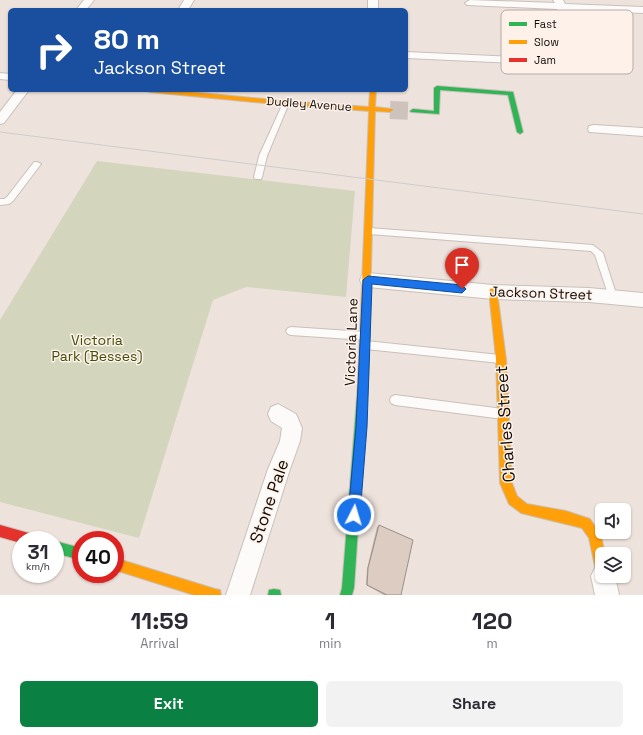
<!DOCTYPE html>
<style>
:root{--surface:#fff;--page:#f2f2f3;--text:#2b2b33;--muted:#7c7c81;--accent:#0b8043}
body{margin:0;font-family:"Space Grotesk",sans-serif;background:var(--page);color:var(--text);height:100vh;display:flex;flex-direction:column;font-size:15px;white-space:nowrap}
*{box-sizing:border-box;margin:0}
p{font-size:13px;color:var(--muted)}
.icon{flex:none;width:22px;height:22px;fill:none;stroke:currentColor;stroke-width:2;stroke-linecap:round;stroke-linejoin:round}
.map{position:relative;height:595px;overflow:hidden}
.details{display:flex;flex-direction:column;background:var(--surface);flex:1}
.details>*{flex:none}
.hud{position:absolute;left:8px;top:8px;width:400px;height:84px;border-radius:6px;box-shadow:0 1px 3px #0004;background:#1a4fa0;color:#fff;overflow:hidden}
.fabs{position:absolute;left:595px;top:503px;display:grid;gap:8px}
.fabs a{display:grid;place-items:center;width:36px;height:36px;border-radius:6px;background:var(--surface);box-shadow:0 1px 3px #0004;font-size:20px}
.speed{position:absolute;left:12px;top:531px;display:flex;gap:8px;font-size:20px;font-weight:700;text-align:center}
.speed>*{display:grid;place-content:center;width:52px;height:52px;border-radius:50%;background:var(--surface);box-shadow:0 1px 3px #0004;line-height:1}
.speed small{font-size:10px;font-weight:400}
.speed .limit{border:6px solid #d22;background:#fff;color:#111}
.pin{position:absolute;display:grid;place-items:center;width:34px;height:34px;color:#fff;margin:-41px -17px;border-radius:50% 50% 50% 0;rotate:-45deg;box-shadow:0 0 4px #0007}
.pin .icon{rotate:45deg}
.me{position:absolute;width:44px;margin:-22px;rotate:5deg;stroke-linejoin:round;filter:drop-shadow(0 0 3px #0008)}
.turn{display:flex;align-items:center;gap:14px;height:84px;padding:0 20px;font-size:18px}
.turn .icon{width:52px;height:52px;stroke-width:2.5}
.turn b{display:block;font-size:28px;line-height:34px}
.eta{display:flex;justify-content:space-evenly;align-items:center;height:68px;text-align:center}
.eta b{font-size:24px;font-weight:700;line-height:28px}
.cta{display:flex;gap:8px;margin-top:auto;padding:8px 20px}
.cta a{flex:1;height:46px;border-radius:6px;background:var(--accent);color:#fff;font-size:16px;font-weight:700;line-height:46px;text-align:center}
.cta a+a{background:var(--page);color:var(--text)}
.map>svg:first-child{display:block}
.green{fill:#d3d5bc}
.lines{fill:none;stroke-linecap:round;stroke-linejoin:round}
.secondary-tunnel{stroke:#cdc3bc;stroke-width:18;stroke-dasharray:18 9;stroke-linecap:butt}
.lane-casing{stroke:#c8c0ba;stroke-width:2}
.street-casing{stroke:#c8c0ba;stroke-width:2}
.fast-casing{stroke:#c8c0ba;stroke-width:2}
.slow-casing{stroke:#c8c0ba;stroke-width:2}
.jam-casing{stroke:#c8c0ba;stroke-width:2}
.lane{fill:#fcfbfa;fill-rule:evenodd}
.street{fill:#fcfbfa;fill-rule:evenodd}
.fast{fill:#30b455;fill-rule:evenodd}
.slow{fill:#ff9f0a;fill-rule:evenodd}
.jam{fill:#e5322d;fill-rule:evenodd}
.tram{stroke:#cfcbc9;stroke-width:1}
.wall{fill:#bdafa6}
.building{fill:#dcccc1;stroke:#9a8f87}
.route{fill:#1a73e8;stroke:#114b97}
.labels{text-anchor:middle;dominant-baseline:central;stroke-width:3;stroke-linejoin:round;paint-order:stroke}
.far-street-label{font-size:12px;fill:#120c07;stroke:#fdf1e9}
.street-label{font-size:14px;fill:#120c07;stroke:#fdf1e9}
.park-label{font-size:14px;fill:#415009;stroke:#fdf1e9}
.near-street-label{font-size:17px;fill:#120c07;stroke:#fdf1e9}
.key{fill:#fdf1e9;stroke:#b6aca5;stroke-width:1}
.key-label{font-size:11px;fill:#120c07}
</style>
<div class="map">
<svg width="643" height="595" viewBox="0 0 643 595">
<rect width="100%" height="100%" fill="#eee3dc"/>
<path class="green" d="M97,161L355,191L346,297L246,287L213,300L139,538L0,502V320Z"/>
<g class="lines">
<path class="secondary-tunnel" d="M390,110L413,111"/>
<defs>
<g id="lane">
<path d="M286,101L289,103L267,156L262,177L261,179H255L254,177L259,156L283,103Z"/>
<path d="M34,162H37L41,164L13,201L9,204L0,205V199H4L7,197Z"/>
<path d="M369,228L593,245L603,253L617,297L616,300H610L595,255L591,251L369,234L365,231Z"/>
<path d="M291,327L365,332L368,333L370,336L368,339L365,340L291,335L288,334L286,331L288,328Z"/>
<path d="M366,341L500,355L503,356L505,359L503,362L500,363L366,349L363,348L361,345L363,342Z"/>
<path d="M395,395L503,409L507,410L508,414L507,418L503,419L395,405L391,403L390,400L391,397Z"/>
</g>
<g id="street">
<path d="M84,0H94L86,10H76Z"/>
<path d="M184,0H194L188,10H178Z"/>
<rect x="368" y="0" width="10" height="10"/>
<path d="M470,0L555,3L553,0H563L565,4L643,7V13L567,10L586,54L578,61L562,65L406,58V52L562,59L570,57L575,53L557,9L467,5L465,3Z"/>
<path d="M0,73L10,74V80L0,79Z"/>
<path d="M17,90H29L4,123L0,124V112Z"/>
<path d="M594,125L643,128V136L589,132L588,129L589,126Z"/>
<path d="M368,273L493,285L589,288L643,293V307L589,302L493,299L368,287L362,285L360,280L362,275Z"/>
<path d="M278,404L296,414L302,428L300,441L290,469L250,595H226L268,469L280,441L282,428L271,421L268,414L271,407Z"/>
<path d="M602,564V576H615L619,595H595L591,576L595,568Z"/>
</g>
<g id="fast">
<path d="M437,86L513,92L523,132L520,134L517,132L508,95L440,90L439,114L411,112L410,111L413,109L434,111V88Z"/>
<path d="M363,378L367,380L368,383L354,588L352,595H340L342,588L358,383L359,380Z"/>
<path d="M55,541L81,548V560L55,553Z"/>
<path d="M274,589L280,590L281,595H268L269,590Z"/>
</g>
<g id="slow">
<path d="M146,90H169L286,101L369,107L370,90H376L375,107L392,109L393,110L390,112L375,111L369,347L368,383L367,386L363,388L359,386L358,383L369,111L286,105L149,92Z"/>
<path d="M493,288L496,289L497,292L506,359L512,483L517,496L527,504L566,511L590,519L601,536L605,554H602V576H605L602,577L598,575L596,571L589,538L582,528L521,513L509,504L500,483L496,359L489,292L490,289Z"/>
<path d="M115,558L215,589L220,590L221,595H194L115,570Z"/>
</g>
<path id="jam" d="M0,525L32,534L36,536L38,540H21V543L0,537Z"/>
</defs>
<use href="#lane" class="lane-casing"/>
<use href="#street" class="street-casing"/>
<use href="#fast" class="fast-casing"/>
<use href="#slow" class="slow-casing"/>
<use href="#jam" class="jam-casing"/>
<use href="#lane" class="lane"/>
<use href="#street" class="street"/>
<use href="#fast" class="fast"/>
<use href="#slow" class="slow"/>
<use href="#jam" class="jam"/>
<path class="tram" d="M0,132L643,214"/>
</g>
<path class="wall" d="M379,525L401,595H384L366,585L367,569L377,527Z"/>
<path class="building" d="M379,525L413,540L401,595H387L367,585L368,568Z"/>
<path class="route" d="M368,276L462,285L466,289L462,293L372,284L367,427L360,515L358,519L354,521L350,519L348,515L356,427L363,280Z"/>
<g class="labels">
<g class="far-street-label">
<text transform="translate(309 104) rotate(4)">Dudley Avenue</text>
</g>
<g class="street-label">
<text transform="translate(541 293) rotate(2)">Jackson Street</text>
<text transform="translate(351 342) rotate(-88)">Victoria Lane</text>
</g>
<g class="park-label">
<text x="97" y="340">Victoria<tspan x="97" dy="16">Park (Besses)</tspan></text>
</g>
<g class="near-street-label">
<text transform="translate(505 424) rotate(-94)">Charles Street</text>
<text transform="translate(269 501) rotate(-71)">Stone Pale</text>
</g>
</g>
<rect x="501" y="10" width="132" height="64" rx="6" class="key"/>
<rect x="509" y="22" width="18" height="4" fill="#30b455"/>
<rect x="509" y="40" width="18" height="4" fill="#ff9f0a"/>
<rect x="509" y="58" width="18" height="4" fill="#e5322d"/>
<g class="key-label">
<text x="534" y="28">Fast</text>
<text x="534" y="46">Slow</text>
<text x="534" y="64">Jam</text>
</g>
</svg>
<div class="fabs">
<a><svg class="icon" aria-label="sound" viewBox="0 0 24 24"><path d="M4 9h4l5-4v14l-5-4H4zM17 9q2 3 0 6"/></svg></a>
<a><svg class="icon" aria-label="layers" viewBox="0 0 24 24"><path d="M12 4l9 5-9 5-9-5zM3 14l9 5 9-5"/></svg></a>
</div>
<div class="speed"><div>31<small>km/h</small></div><div class="limit">40</div></div>
<div class="pin" style="left:462px;top:289px;background:#d93025"><svg class="icon" aria-label="arrive" viewBox="0 0 24 24"><path d="M6 21V4h12l-3 4 3 4H6"/></svg></div>
<svg class="me" style="left:354px;top:515px" viewBox="-20 -20 40 40"><circle r="17" fill="#1a73e8" stroke="#fff" stroke-width="3"/><path d="M0-11L8 9 0 5-8 9z" fill="#fff"/></svg>
<div class="hud">
<div class="turn"><svg class="icon" aria-label="right" viewBox="0 0 24 24"><path d="M7 20v-9h11M14 6l5 5-5 5"/></svg><div><b>80 m</b>Jackson Street</div></div>
</div>
</div>
<section class="details">
<div class="eta">
<div><b>11:59</b><p>Arrival</p></div>
<div><b>1</b><p>min</p></div>
<div><b>120</b><p>m</p></div>
</div>
<div class="cta"><a>Exit</a><a>Share</a></div>
</section>
